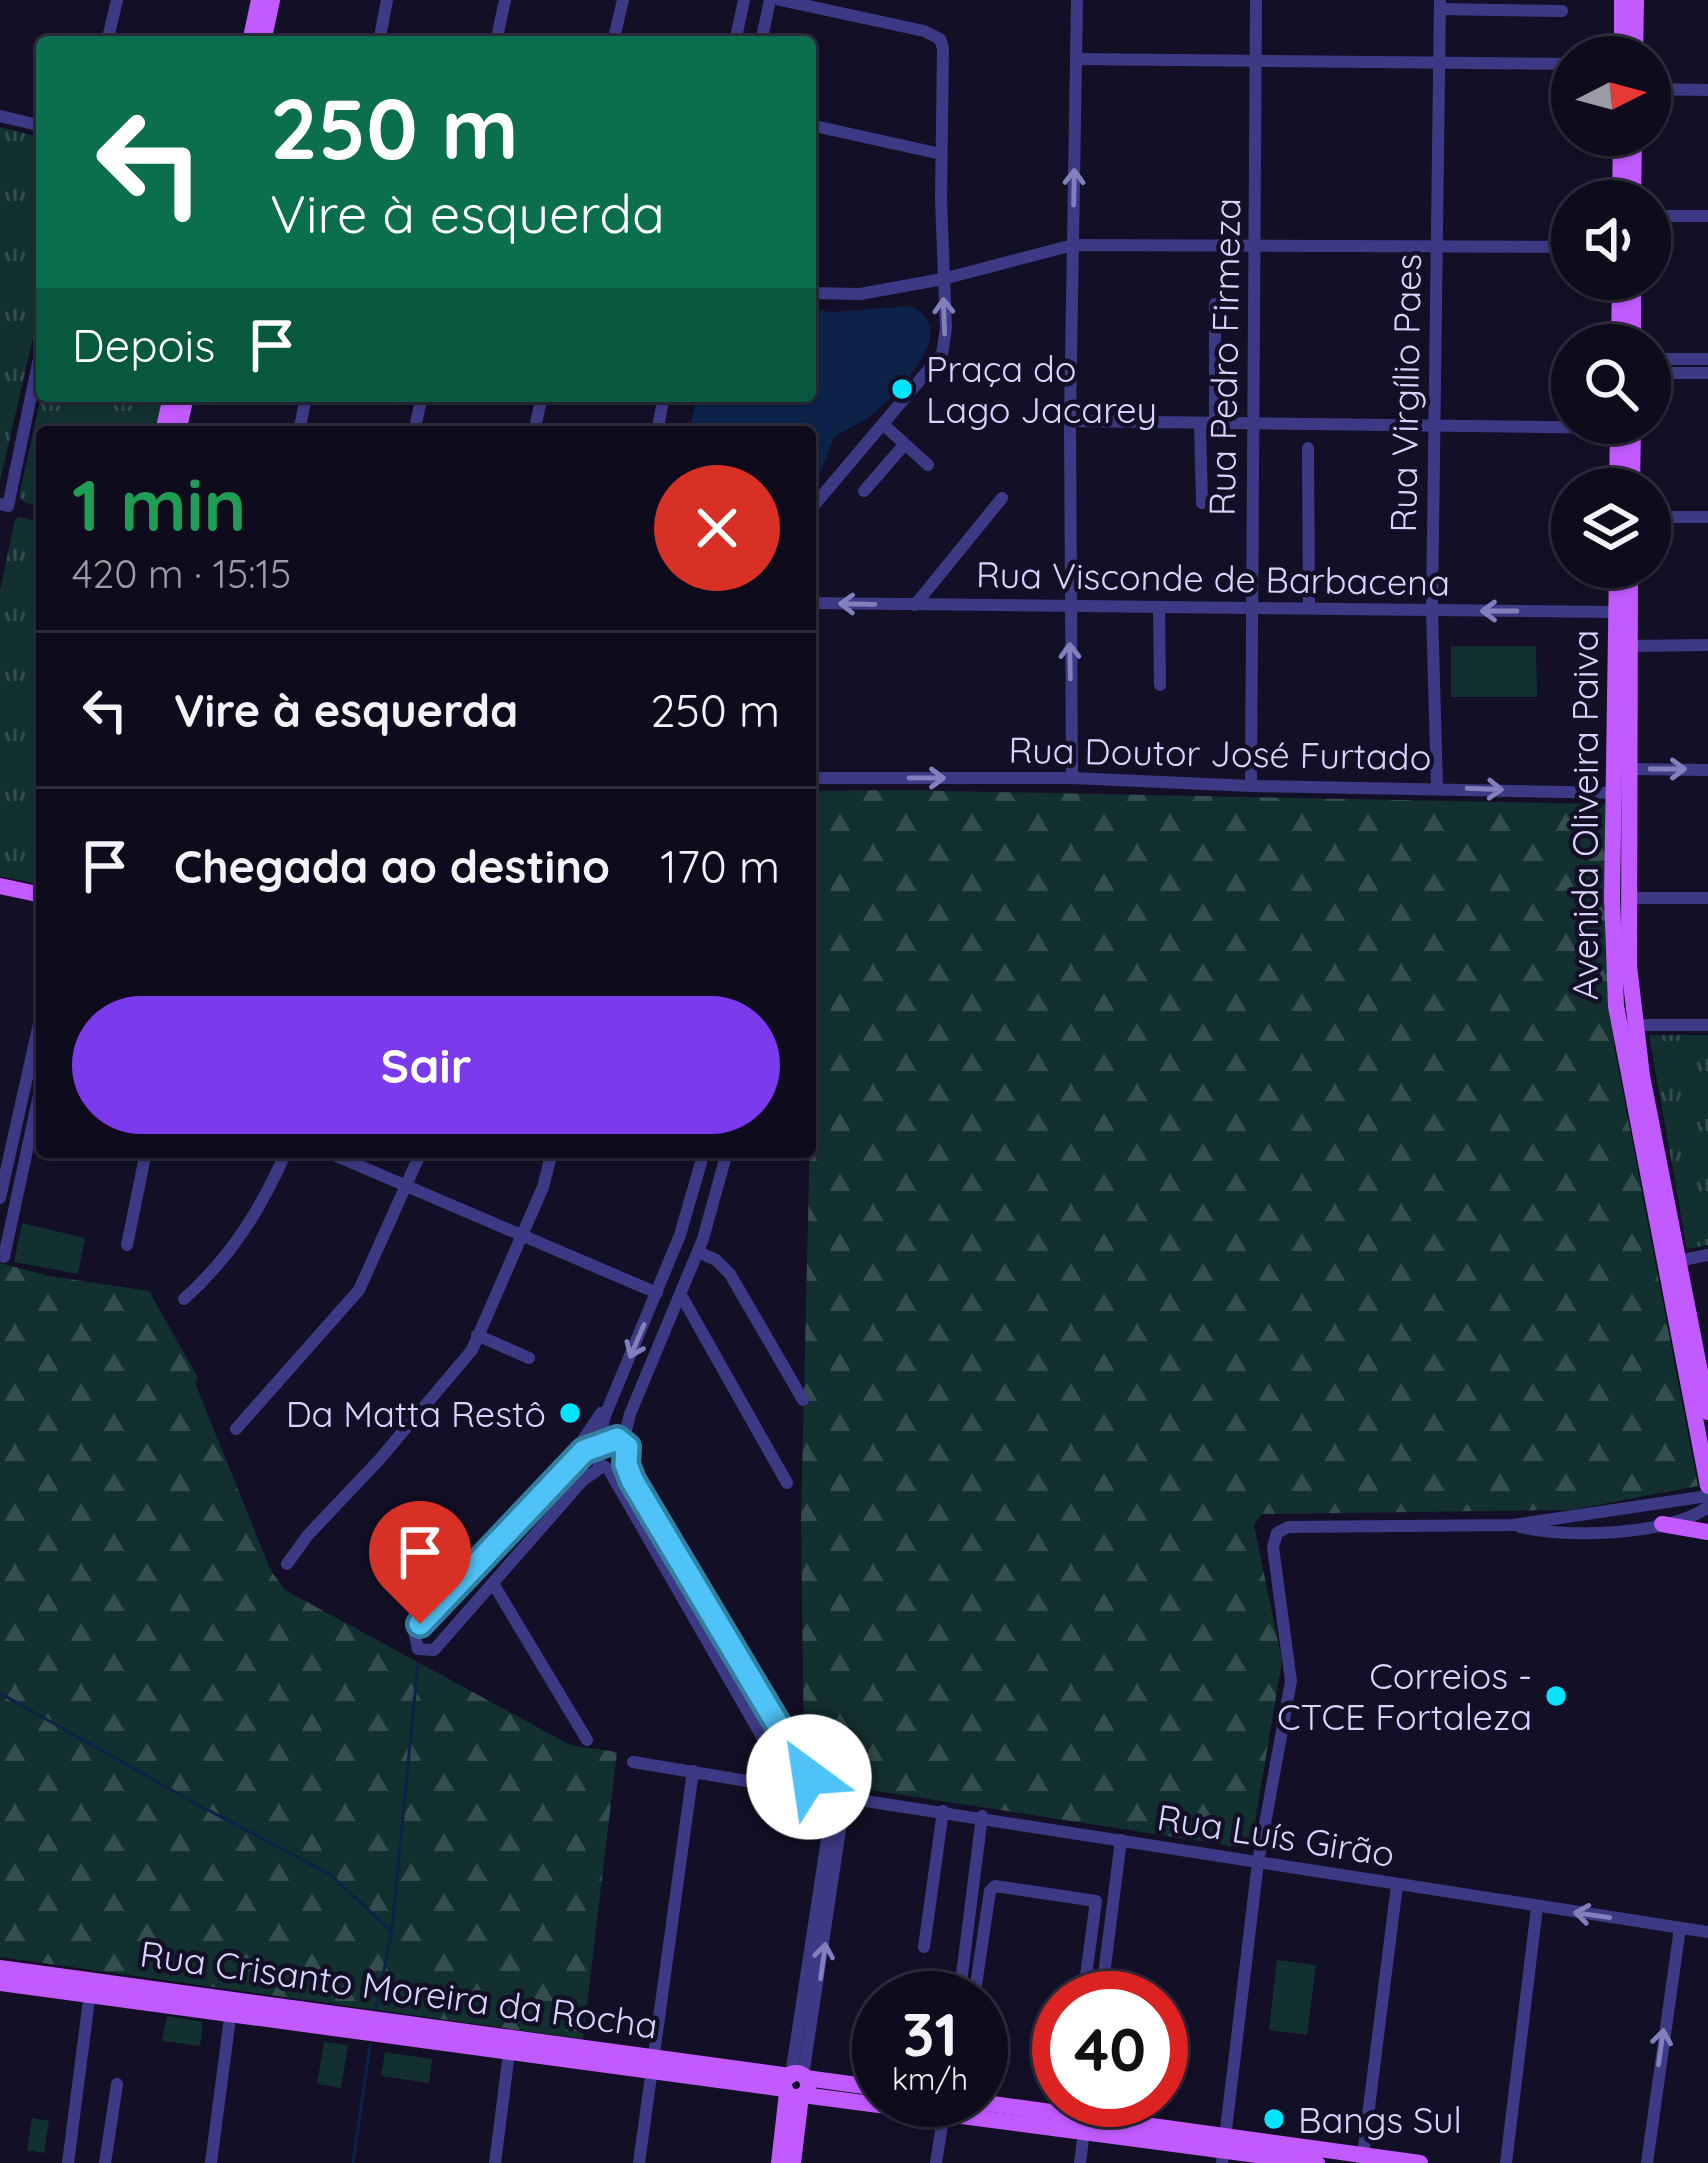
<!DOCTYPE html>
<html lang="pt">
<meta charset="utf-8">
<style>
:root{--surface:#0e0b1c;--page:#171425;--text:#f1f3f6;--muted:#9b9ba3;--line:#2e2b3b;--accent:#7c3aed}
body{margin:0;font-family:Quicksand,sans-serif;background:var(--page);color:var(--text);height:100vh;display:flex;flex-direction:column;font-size:45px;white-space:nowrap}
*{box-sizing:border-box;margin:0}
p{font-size:39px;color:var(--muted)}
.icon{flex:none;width:66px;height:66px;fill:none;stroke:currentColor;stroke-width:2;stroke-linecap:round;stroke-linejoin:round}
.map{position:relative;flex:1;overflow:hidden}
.details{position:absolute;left:36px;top:426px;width:780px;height:732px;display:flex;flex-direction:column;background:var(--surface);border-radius:12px;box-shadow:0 3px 9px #0004,0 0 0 3px var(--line)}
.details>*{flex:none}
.hud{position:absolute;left:36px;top:36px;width:780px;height:366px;border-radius:12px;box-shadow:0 3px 9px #0004,0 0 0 3px var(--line);background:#0b6e4f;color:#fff;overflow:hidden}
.needle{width:78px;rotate:84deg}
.tools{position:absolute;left:1551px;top:36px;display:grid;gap:24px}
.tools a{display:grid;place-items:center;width:120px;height:120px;border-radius:50%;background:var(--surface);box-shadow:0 3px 9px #0004,0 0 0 3px var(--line);font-size:60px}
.speed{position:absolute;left:852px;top:1971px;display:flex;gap:24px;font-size:60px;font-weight:700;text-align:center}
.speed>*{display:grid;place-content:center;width:156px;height:156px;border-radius:50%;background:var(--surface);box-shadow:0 3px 9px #0004,0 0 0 3px var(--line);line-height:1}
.speed small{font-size:30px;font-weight:400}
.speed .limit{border:18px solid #d22;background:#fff;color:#111}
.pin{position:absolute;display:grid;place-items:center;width:102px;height:102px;color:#fff;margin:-123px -51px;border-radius:50% 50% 50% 0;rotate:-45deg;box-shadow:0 0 12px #0007}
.pin .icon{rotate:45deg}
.me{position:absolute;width:132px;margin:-66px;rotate:329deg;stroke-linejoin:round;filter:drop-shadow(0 0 9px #0008)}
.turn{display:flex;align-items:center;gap:42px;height:252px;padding:0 36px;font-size:54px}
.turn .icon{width:156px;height:156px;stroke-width:2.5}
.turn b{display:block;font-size:84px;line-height:102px}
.then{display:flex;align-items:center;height:114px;padding:0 36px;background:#0003;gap:24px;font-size:45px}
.round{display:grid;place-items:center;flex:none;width:126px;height:126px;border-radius:63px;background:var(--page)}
.summary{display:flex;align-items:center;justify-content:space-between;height:204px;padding:0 36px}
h1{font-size:72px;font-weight:800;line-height:90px;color:#1e9e55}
.button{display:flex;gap:24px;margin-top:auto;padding:24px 36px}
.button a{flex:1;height:138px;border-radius:72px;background:var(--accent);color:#fff;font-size:48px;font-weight:800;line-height:138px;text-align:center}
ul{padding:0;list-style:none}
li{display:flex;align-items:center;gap:36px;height:156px;padding:0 36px;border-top:3px solid var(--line)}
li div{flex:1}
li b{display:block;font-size:45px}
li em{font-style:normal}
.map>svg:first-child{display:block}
.grass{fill:url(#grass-tufts)}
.forest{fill:url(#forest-firs)}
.pitch{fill:#12302f}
.water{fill:#0c2248}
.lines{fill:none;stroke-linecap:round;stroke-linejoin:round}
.stream{stroke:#0c2248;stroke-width:3}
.minor{stroke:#3d3a85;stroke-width:12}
.major{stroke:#c25bff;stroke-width:16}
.oneway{stroke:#837fbc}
.route-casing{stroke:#337fa1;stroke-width:30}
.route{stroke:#4fc3f7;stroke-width:21}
.poi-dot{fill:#00e5ff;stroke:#130f26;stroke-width:4.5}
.labels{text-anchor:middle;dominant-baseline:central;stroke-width:9;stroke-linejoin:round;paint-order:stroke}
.street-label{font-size:36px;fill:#d9d4ff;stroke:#130f26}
.poi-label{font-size:36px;fill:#d9d4ff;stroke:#130f26;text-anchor:start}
</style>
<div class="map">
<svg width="1708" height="2163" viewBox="0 0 1708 2163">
<defs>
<pattern id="grass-tufts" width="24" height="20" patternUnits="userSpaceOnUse" patternTransform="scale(3)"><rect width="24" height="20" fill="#12302f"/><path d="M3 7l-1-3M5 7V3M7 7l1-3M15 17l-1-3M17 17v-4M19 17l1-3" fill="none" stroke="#344d4e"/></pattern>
<pattern id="forest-firs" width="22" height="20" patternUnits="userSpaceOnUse" patternTransform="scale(3)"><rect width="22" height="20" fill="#12302f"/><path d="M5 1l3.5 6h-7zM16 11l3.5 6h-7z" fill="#344d4e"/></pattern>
</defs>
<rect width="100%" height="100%" fill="#130f26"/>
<g class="grass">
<path d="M0,127L42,138V299L0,481Z"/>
<path d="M42,392V396H164L156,432H42V506L26,503L19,496Z"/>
<path d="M20,517L42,522V885L0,876V591L15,519Z"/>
<path d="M1649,1035H1708V1245L1687,1249Z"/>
</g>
<g class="forest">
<path d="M897,790L1605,804V950L1615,1051L1698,1486L1571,1510L1262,1514L1254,1525L1282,1661L1252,1840L1245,1848L845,1786L817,1773L804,1752L801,1520L818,791Z"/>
<path d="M0,1263L49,1276L149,1291L198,1378L195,1383L271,1571L285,1590L570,1745L617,1752L583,2039L0,1957Z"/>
</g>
<g class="pitch">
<path d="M1451,646H1536L1537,697H1451Z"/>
<path d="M22,1223L85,1238L78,1274L14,1262Z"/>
<path d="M1277,1960L1316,1965L1307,2035L1269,2030Z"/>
<path d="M167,2016L203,2022L200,2046L162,2041Z"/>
<path d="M324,2042L348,2045L341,2088L317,2084Z"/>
<path d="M385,2052L432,2059L429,2083L381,2076Z"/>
<path d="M32,2118L49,2121L44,2153L27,2150Z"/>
</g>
<path class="water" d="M910,306C963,329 899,391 874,413C862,424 846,428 833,438L821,472L810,482V432H689L697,396H810V309L832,312Z"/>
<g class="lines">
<g class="stream">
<path d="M0,1693L193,1802L331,1875L392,1932L376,2008"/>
<path d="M392,1929L418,1663"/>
<path d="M353,2163L370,2045"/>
</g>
<g class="minor">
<path d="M780,0L924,31L940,39L943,48L941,200L946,328L942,354L810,510"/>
<path d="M1440,9L1562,11"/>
<path d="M107,42L117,0"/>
<path d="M379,42L387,0"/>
<path d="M496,42L505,0"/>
<path d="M613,42L623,0"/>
<path d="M735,42L744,0"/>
<path d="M761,42L770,0"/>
<path d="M1077,59L1572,64"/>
<path d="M1650,89L1708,90"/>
<path d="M0,116L42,126"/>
<path d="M810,125L941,154"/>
<path d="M1650,216H1708"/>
<path d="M810,293L860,294L943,279L1073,245L1572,247"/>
<path d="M1215,304V425"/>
<path d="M1650,359H1708"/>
<path d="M1650,373H1708"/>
<path d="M1070,421L1618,428"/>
<path d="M1200,424L1202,503"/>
<path d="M885,426L928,465"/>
<path d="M299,432L306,396"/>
<path d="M414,432L422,396"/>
<path d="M534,432L542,396"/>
<path d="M657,432L664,396"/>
<path d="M1308,448L1309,608"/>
<path d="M864,491L904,445"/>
<path d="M0,504L8,506L42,344"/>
<path d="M1650,517H1708"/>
<path d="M810,603L1616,612"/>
<path d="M915,605L1002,498"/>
<path d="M1159,608L1160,685"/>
<path d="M1628,646L1708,645"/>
<path d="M1629,769L1708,770"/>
<path d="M810,778H1072L1251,786L1619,793"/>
<path d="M1072,778L1070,421L1077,0"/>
<path d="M1251,786L1256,0"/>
<path d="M1437,788L1432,610L1440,0"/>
<path d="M1627,898H1708"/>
<path d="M1631,1025H1708"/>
<path d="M327,1152L657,1293"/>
<path d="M0,1198L42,1010"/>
<path d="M127,1245L146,1152"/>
<path d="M698,1252L716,1260L730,1274L803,1400"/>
<path d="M4,1257L42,1081"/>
<path d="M1678,1261L1708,1255"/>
<path d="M681,1295L787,1483"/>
<path d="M184,1299C231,1257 261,1209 286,1152"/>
<path d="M477,1335L529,1358"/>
<path d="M236,1429L359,1290L421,1152"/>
<path d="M623,1442L630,1414L703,1239L727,1152"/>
<path d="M600,1444L604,1418L680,1235L704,1152"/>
<path d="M598,1448L584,1451L414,1631L418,1649L434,1650L583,1480L602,1467"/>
<path d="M572,1456L601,1413"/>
<path d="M626,1464L803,1770L833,1794"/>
<path d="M609,1470L621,1468L628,1459L627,1446L617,1439L600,1444L598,1462L609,1470L784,1775L801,1791L1708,1932"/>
<path d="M1520,1527C1570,1538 1665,1536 1708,1507"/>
<path d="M287,1564L308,1535L379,1460L472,1350L543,1187L552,1152"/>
<path d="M494,1585L587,1740"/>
<path d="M633,1762L783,1787L797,1783"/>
<path d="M924,1947L943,1811"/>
<path d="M959,1998L982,1816"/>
<path d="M974,1998L990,1891L995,1886L1096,1901L1083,1998"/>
<path d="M1101,1998L1121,1840"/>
<path d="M791,2075L834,1794"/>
<path d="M803,2076L845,1796"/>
<path d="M68,2163L90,1992"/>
<path d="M105,2163L117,2084"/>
<path d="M211,2163L231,2010"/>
<path d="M495,2163L510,2045"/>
<path d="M639,2163L693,1771"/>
<path d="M936,2163L946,2100"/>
<path d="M1080,2163L1088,2100"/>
<path d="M1222,2163L1258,1862L1291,1681L1273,1547L1277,1533L1288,1527L1513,1525L1708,1496"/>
<path d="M1362,2163L1397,1885"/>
<path d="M1506,2163L1537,1907"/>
<path d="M1647,2163L1680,1928"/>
</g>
<g class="major">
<path d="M250,42L259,0"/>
<path d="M263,42L272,0"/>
<path d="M1622,57V0"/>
<path d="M1635,57L1636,0"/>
<path d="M1620,201L1621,135"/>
<path d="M1633,201L1634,135"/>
<path d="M1633,279V345"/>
<path d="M1619,345L1620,279"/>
<path d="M163,432L171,396"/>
<path d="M178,432L186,396"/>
<path d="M1617,489L1618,423"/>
<path d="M1632,489L1633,423"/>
<path d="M1617,567L1612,898L1616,1006L1708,1486"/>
<path d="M1630,567L1629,966L1642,1076L1708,1412"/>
<path d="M0,886L42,895"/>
<path d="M1662,1524L1708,1532"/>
<path d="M0,1968L790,2076"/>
<path d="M0,1983L785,2089"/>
<circle cx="796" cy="2085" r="12"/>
<path d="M806,2078L879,2088"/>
<path d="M803,2095L1317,2163"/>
<path d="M964,2100L1420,2163"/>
<path d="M779,2163L787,2093"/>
<path d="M793,2163L801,2096"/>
</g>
</g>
<defs><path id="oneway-shaft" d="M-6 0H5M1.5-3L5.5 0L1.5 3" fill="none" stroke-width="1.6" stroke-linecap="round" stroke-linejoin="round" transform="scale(3)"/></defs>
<g class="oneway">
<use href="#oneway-shaft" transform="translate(1074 187) rotate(-89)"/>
<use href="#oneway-shaft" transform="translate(944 316) rotate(-92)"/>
<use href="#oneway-shaft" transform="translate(857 604) rotate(-179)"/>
<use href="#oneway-shaft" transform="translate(1499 611) rotate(-180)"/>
<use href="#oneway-shaft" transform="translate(1070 661) rotate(-91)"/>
<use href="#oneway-shaft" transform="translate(1668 769)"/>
<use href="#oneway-shaft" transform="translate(927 778)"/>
<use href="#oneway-shaft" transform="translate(1485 789) rotate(2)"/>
<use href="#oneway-shaft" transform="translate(637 1341) rotate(113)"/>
<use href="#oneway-shaft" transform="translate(1592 1915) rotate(-172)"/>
<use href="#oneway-shaft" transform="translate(823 1961) rotate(-82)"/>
<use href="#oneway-shaft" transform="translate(1661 2047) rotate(-82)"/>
</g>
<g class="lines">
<defs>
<path id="route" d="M420,1624L584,1451L617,1439L627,1447L626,1464L632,1480L809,1777"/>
</defs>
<use href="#route" class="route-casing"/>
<use href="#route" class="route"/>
</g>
<g class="poi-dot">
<circle cx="902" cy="389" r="12"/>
<circle cx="570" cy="1413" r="12"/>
<circle cx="1556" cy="1696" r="12"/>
<circle cx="1274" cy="2119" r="12"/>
</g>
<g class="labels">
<g class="street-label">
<text transform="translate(1224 357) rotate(-89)">Rua Pedro Firmeza</text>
<text transform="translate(1405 393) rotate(-89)">Rua Virgílio Paes</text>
<text transform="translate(1213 578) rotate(1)">Rua Visconde de Barbacena</text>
<text transform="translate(1220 753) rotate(1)">Rua Doutor José Furtado</text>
<text transform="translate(1584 815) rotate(-90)">Avenida Oliveira Paiva</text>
<text transform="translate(1276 1835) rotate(9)">Rua Luís Girão</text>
<text transform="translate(399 1989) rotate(8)">Rua Crisanto Moreira da Rocha</text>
</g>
<g class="poi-label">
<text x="926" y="368">Praça do<tspan x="926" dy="41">Lago Jacarey</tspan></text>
<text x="546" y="1413" text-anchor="end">Da Matta Restô</text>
<text x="1532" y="1675" text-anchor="end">Correios -<tspan x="1532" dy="41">CTCE Fortaleza</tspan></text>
<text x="1298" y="2119">Bangs Sul</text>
</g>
</g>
</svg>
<div class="tools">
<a><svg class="needle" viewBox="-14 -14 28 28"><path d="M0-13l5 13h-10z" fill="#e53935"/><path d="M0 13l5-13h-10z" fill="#9b9ba3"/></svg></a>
<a><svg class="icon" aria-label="sound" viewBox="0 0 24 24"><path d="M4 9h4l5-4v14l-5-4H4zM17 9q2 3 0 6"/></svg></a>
<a><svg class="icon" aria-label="search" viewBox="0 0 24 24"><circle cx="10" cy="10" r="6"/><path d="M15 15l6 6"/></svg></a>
<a><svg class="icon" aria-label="layers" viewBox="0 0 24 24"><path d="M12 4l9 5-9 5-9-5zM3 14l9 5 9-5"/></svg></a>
</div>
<div class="speed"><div>31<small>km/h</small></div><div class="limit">40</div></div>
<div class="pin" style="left:420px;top:1624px;background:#d93025"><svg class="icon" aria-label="arrive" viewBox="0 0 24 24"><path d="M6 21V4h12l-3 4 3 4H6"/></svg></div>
<svg class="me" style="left:809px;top:1777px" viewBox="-20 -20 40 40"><circle r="19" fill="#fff"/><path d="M0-13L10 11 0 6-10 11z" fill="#4fc3f7"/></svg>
<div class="hud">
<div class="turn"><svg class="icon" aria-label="left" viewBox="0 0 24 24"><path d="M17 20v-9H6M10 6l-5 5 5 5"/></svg><div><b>250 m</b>Vire à esquerda</div></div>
<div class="then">Depois<svg class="icon" aria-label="arrive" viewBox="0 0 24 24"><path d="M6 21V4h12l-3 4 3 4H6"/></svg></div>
</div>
<section class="details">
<div class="summary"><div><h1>1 min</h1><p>420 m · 15:15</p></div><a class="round" style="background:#d93025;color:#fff"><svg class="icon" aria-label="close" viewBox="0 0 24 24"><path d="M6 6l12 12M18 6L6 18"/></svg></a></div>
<ul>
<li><svg class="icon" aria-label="left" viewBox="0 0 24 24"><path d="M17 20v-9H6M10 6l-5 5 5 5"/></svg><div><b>Vire à esquerda</b></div><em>250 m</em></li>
<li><svg class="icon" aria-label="arrive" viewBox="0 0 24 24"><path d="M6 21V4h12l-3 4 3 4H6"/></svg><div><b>Chegada ao destino</b></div><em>170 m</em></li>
</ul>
<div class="button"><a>Sair</a></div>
</section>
</div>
